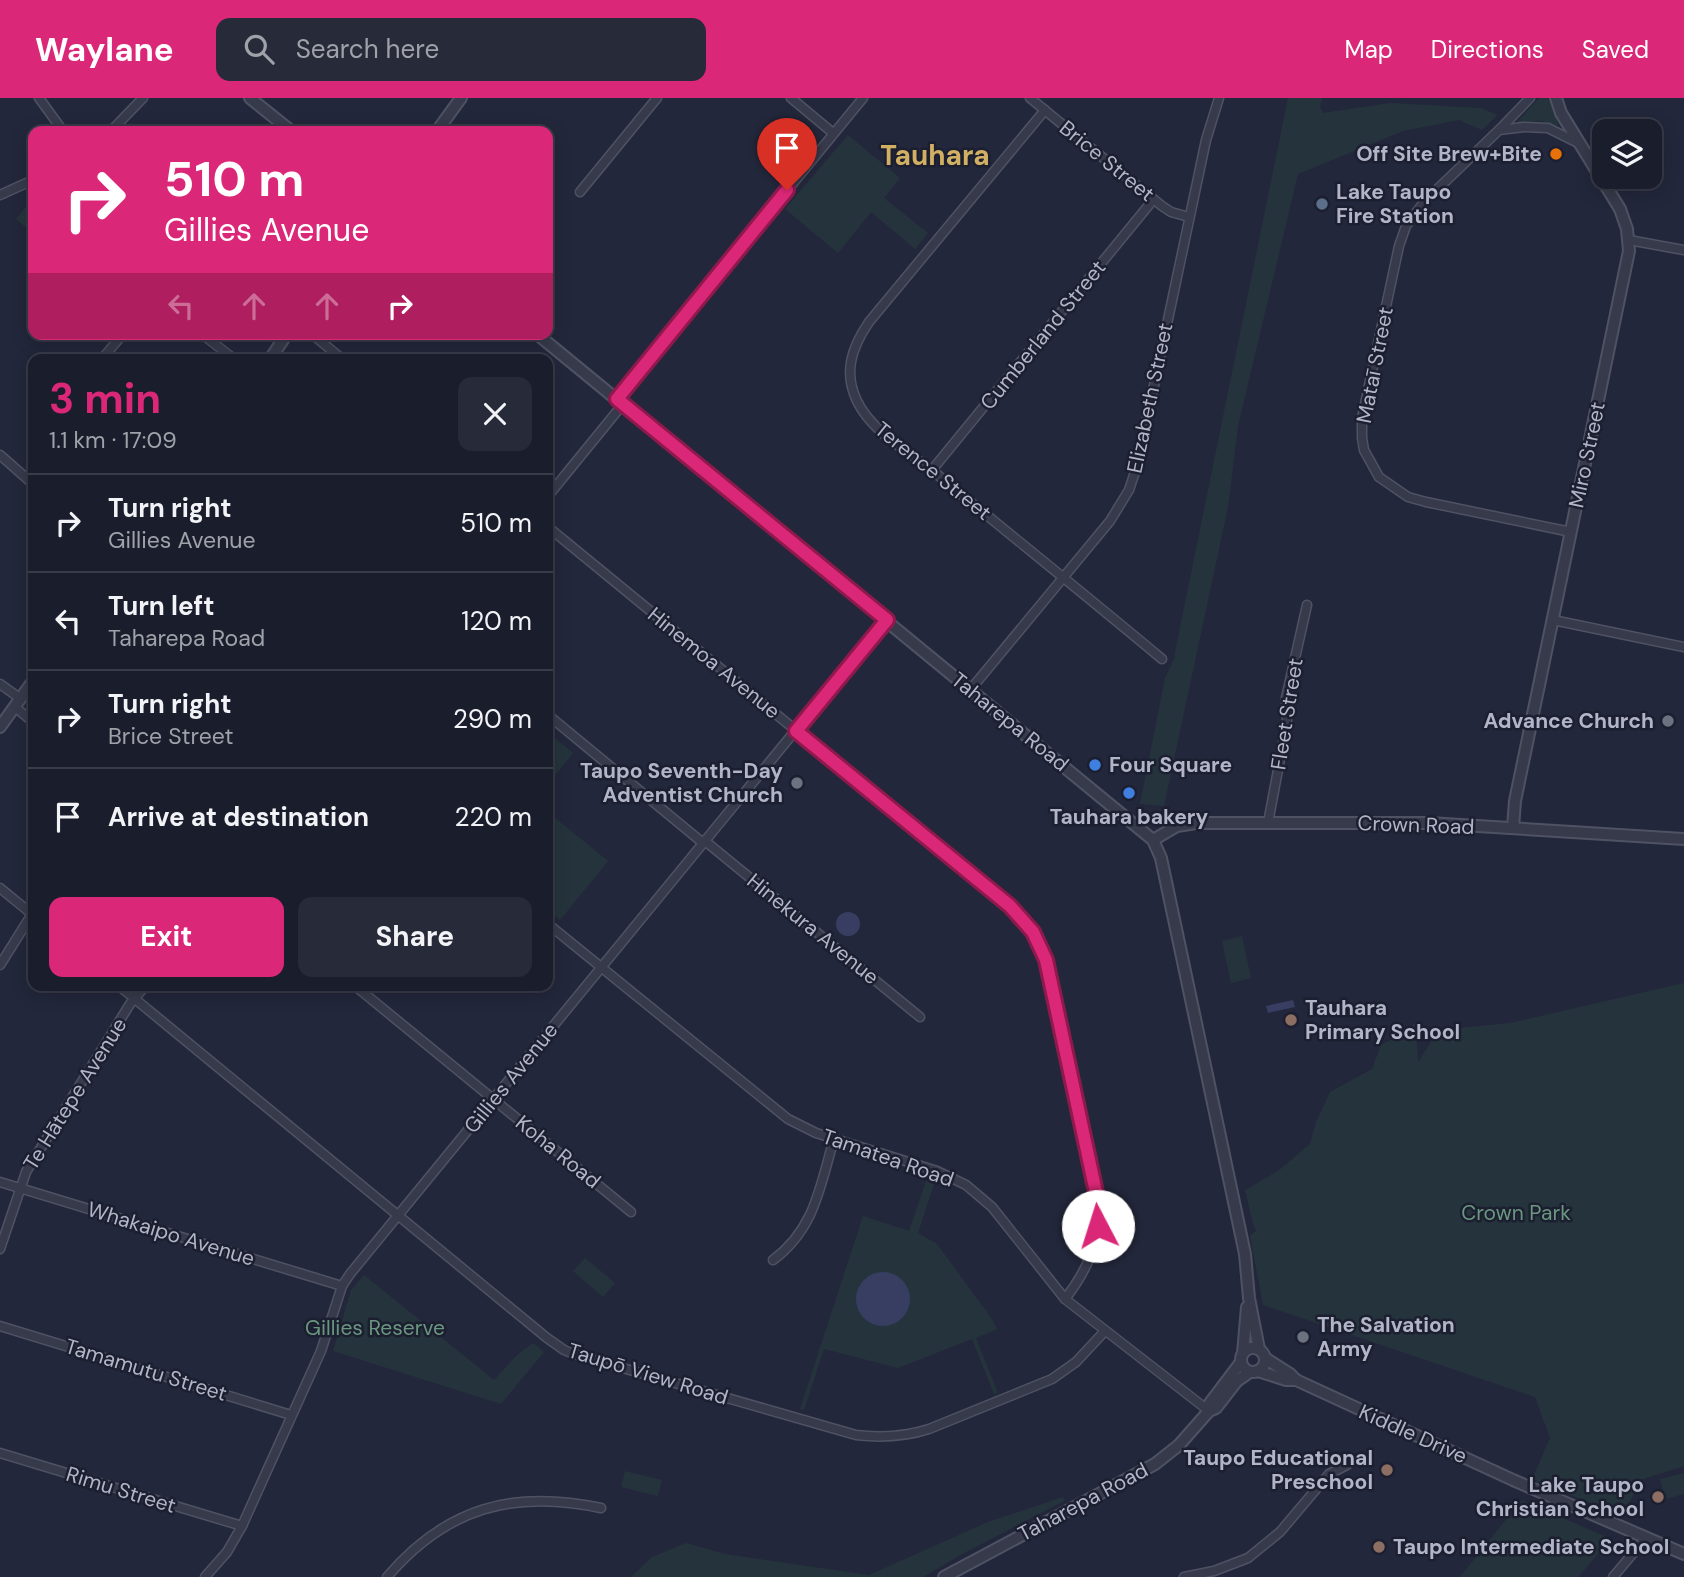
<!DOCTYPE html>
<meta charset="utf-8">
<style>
:root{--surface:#1a1d2c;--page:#272a38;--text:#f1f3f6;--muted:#9fa2a9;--line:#383b48;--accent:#db2777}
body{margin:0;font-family:"DM Sans",sans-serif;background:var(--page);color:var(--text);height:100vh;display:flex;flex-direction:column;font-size:26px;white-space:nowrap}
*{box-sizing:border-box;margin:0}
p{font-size:23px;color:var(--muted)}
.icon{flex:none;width:38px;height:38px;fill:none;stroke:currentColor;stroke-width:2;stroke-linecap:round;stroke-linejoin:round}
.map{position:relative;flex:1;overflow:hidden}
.sheet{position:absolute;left:28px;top:256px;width:525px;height:637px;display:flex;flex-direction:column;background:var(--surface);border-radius:14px;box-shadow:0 4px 18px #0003,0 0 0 2px var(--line)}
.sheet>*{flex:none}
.hud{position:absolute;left:28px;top:28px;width:525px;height:214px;border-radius:14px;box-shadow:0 4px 18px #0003,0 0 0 2px var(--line);background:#db2777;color:#fff;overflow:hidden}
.fabs{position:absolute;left:1592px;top:21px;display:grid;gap:14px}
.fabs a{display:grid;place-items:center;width:70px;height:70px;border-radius:14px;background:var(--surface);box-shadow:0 4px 18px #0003,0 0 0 2px var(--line);font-size:35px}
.pin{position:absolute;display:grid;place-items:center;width:60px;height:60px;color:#fff;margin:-72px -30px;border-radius:50% 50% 50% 0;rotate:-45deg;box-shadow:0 0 7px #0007}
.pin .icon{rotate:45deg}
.me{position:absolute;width:77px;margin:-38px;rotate:355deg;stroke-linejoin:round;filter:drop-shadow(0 0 5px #0008)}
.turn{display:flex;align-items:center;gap:24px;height:147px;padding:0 21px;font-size:32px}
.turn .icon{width:91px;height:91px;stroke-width:2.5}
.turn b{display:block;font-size:49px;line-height:60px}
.lanes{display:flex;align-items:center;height:66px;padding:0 21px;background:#0003;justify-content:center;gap:35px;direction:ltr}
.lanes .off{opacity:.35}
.round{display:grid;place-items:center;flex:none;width:74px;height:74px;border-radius:14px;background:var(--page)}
.headline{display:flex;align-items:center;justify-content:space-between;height:119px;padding:0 21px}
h1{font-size:42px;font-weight:700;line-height:52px;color:var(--accent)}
.action{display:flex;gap:14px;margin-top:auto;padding:14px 21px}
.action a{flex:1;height:80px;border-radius:14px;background:var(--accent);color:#fff;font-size:28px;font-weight:700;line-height:80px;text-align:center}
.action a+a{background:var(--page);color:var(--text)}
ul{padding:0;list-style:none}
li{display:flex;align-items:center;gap:21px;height:98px;padding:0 21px;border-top:2px solid var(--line)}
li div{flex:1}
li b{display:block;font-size:26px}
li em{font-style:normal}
header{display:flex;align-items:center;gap:42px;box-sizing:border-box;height:98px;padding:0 35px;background:var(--accent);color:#fff}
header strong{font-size:33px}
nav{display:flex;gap:38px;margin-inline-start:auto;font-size:24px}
.search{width:490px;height:63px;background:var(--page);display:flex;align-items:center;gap:18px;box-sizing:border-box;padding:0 24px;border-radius:14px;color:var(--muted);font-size:26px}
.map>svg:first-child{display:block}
.green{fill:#25343c}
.water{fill:#373e62}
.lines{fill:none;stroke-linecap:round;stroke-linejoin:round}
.minor-casing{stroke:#4f5263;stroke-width:11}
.tertiary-casing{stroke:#4f5263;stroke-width:14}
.minor{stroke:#373a4b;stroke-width:8}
.tertiary{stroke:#373a4b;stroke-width:10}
.route-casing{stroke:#8e194d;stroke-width:18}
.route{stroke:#db2777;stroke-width:12}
.food-dot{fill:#e8710a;stroke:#1c1f30;stroke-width:2.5}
.service-dot{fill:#5c6f8a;stroke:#1c1f30;stroke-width:2.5}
.worship-dot{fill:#6b7280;stroke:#1c1f30;stroke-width:2.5}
.shop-dot{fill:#3f7fe0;stroke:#1c1f30;stroke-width:2.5}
.education-dot{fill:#8d6e63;stroke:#1c1f30;stroke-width:2.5}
.labels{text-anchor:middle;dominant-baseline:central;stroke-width:5;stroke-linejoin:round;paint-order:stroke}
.poi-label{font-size:21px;font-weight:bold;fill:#b2b5c7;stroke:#1c1f30;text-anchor:end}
.street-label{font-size:21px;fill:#b2b5c7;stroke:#1c1f30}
.park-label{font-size:21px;fill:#6a9780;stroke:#1c1f30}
.district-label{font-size:28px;font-weight:bold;fill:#d1af63;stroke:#1c1f30}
</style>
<header>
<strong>Waylane</strong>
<div class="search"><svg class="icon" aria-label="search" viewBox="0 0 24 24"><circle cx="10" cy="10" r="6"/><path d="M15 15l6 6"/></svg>Search here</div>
<nav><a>Map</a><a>Directions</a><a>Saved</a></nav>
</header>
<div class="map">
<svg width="1684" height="1479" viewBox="0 0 1684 1479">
<rect width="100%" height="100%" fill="#23273b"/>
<g class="green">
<path d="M1288,0H1322L1320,9L1323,15L1390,5L1481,10L1497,17L1482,32L1459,22L1403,33L1298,76L1238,328L1228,409L1164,708L1140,706L1165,580L1175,559V554Z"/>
<path d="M1539,0H1548L1559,28L1542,23L1517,24Z"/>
<path d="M848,37L900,80L884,100L928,135L915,151L871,114L838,155L785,111Z"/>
<path d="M33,100V131L31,134L16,121Z"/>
<path d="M556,641L573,655L548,686V651Z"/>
<path d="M548,714L608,763L560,822L548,812Z"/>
<path d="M1242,838L1251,880L1231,885L1222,843Z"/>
<path d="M1684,885V1368L1643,1381L1621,1418L1532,1381L1550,1340L1535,1299L1263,1207L1250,1138L1256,1133C1250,1119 1249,1106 1245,1092L1278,1073L1310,1046L1316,1024L1330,994L1372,971L1381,947L1403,936L1416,924L1418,964L1439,932L1510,925Z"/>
<path d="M926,1083L934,1086L918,1135L937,1146L992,1221L997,1231L976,1240L998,1295L994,1296L972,1241L898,1270L824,1251L804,1312L800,1311L863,1118L909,1133Z"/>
<path d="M585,1160L615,1185L603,1199L573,1173Z"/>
<path d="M364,1177L494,1282L517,1257L533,1245L544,1254L501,1306L333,1253L351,1192Z"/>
<path d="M625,1373L662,1382L658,1398L621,1389Z"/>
<path d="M1684,1375V1396L1665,1401L1660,1381Z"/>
<path d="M1063,1399L1064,1403L964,1455L923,1479H631L652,1459L686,1445L725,1456L869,1477L988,1424Z"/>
<path d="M1522,1402L1611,1441L1578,1479H1460Z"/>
</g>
<g class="water">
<circle cx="848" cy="826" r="12"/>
<path d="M1293,902L1295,909L1268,915L1266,908Z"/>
<circle cx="883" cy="1201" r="27"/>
</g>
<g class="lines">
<defs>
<g id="minor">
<path d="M39,0L63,33"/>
<path d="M791,0L833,35"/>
<path d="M1030,0L1162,108L1171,114L1189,119"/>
<path d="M1045,12L869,224C852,249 843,274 857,303C873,336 912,355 939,378C1013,439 1088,499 1162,561"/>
<path d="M1499,32L1530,0"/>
<path d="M111,33L143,0"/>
<path d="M580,94L657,0"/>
<path d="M0,97L33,82"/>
<path d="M1629,142L1684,152"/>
<path d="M202,236L234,261"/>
<path d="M312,236L342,261"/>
<path d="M102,261L123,236"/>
<path d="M616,301L863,0"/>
<path d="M0,357L33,386"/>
<path d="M932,372L1153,102"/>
<path d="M548,398L623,306"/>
<path d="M548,429L1010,808L1033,834L1049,871L1099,1113C1098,1148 1086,1174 1065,1201"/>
<path d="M1571,434L1426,404L1408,399L1379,379L1364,352L1362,340V320L1399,148L1406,128L1424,104L1499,32L1524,29L1548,30L1578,45"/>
<path d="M1553,522L1684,549"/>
<path d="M0,586L21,601"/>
<path d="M971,591L1110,423L1129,392L1137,368L1206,42L1219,0"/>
<path d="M15,609L33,624"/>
<path d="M548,617L703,745"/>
<path d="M1268,725L1287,624L1286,600L1307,507"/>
<path d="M705,743L920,919"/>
<path d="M0,790L33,817"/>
<path d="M548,826L788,1021L816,1035L937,1073L966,1087L992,1109L1065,1201L1209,1313"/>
<path d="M0,867L32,816"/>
<path d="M118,887L547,1240L564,1252L574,1256L856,1337C882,1340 904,1339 929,1331L1052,1281L1076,1264L1104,1234"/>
<path d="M354,887L631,1114"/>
<path d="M0,1084L342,1188"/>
<path d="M0,1151L26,1074L130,906L146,887"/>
<path d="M773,1162C815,1131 820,1088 834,1041"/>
<path d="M0,1228L291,1317"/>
<path d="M0,1355L242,1428"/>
<path d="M205,1479L227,1454L242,1428L321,1253L342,1188L350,1176L886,522"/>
<path d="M387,1479C446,1410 513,1391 601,1410"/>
<path d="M1184,1479L1214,1473L1248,1460L1280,1434L1329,1376L1347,1367"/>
<path d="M1613,1479L1646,1440"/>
</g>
<g id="tertiary">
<path d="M250,0L291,33"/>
<path d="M437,33L461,0"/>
<path d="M537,236L1153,742L1161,760L1245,1156L1249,1200L1259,1251"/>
<path d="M270,261L287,236"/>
<path d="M0,629L33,583"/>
<path d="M1513,730L1515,703L1629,153L1627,131L1620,111L1561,15L1556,0"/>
<path d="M1153,742L1177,728L1196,725H1429L1684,741"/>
<circle cx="1253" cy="1262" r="12"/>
<path d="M1243,1255L1247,1209"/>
<path d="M1265,1260L1290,1276L1296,1282L1513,1382L1684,1456"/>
<path d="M1258,1273L1286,1282H1296"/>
<path d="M1209,1313L1210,1305L1241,1264"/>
<path d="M944,1479L1155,1366L1179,1347L1209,1313L1216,1310L1237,1283L1250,1274"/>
</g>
</defs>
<use href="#minor" class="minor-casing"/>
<use href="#tertiary" class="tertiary-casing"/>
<use href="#minor" class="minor"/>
<use href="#tertiary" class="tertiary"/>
</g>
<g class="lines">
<defs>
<path id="route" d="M787,92L617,301L887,522L796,633L1010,808L1033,834L1046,862L1097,1099L1098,1128"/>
</defs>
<use href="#route" class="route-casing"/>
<use href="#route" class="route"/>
</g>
<circle class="food-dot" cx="1556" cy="56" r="7"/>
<circle class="service-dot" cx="1322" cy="106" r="7"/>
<g class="worship-dot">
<circle cx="1668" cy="623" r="7"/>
<circle cx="797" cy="685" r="7"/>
<circle cx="1303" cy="1239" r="7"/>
</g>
<g class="shop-dot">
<circle cx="1095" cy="667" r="7"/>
<circle cx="1129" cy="695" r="7"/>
</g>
<g class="education-dot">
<circle cx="1291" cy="922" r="7"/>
<circle cx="1387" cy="1372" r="7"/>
<circle cx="1658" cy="1399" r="7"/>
<circle cx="1379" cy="1449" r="7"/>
</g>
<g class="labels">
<g class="poi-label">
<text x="1542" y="56">Off Site Brew+Bite</text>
<text x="1336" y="94" text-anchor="start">Lake Taupo<tspan x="1336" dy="24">Fire Station</tspan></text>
<text x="1654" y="623">Advance Church</text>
<text x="1109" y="667" text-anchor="start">Four Square</text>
<text x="783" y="673">Taupo Seventh-Day<tspan x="783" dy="24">Adventist Church</tspan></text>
<text x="1129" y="719" text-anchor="middle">Tauhara bakery</text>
<text x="1305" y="910" text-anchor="start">Tauhara<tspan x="1305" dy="24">Primary School</tspan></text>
<text x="1317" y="1227" text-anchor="start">The Salvation<tspan x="1317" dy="24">Army</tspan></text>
<text x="1373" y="1360">Taupo Educational<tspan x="1373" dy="24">Preschool</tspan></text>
<text x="1644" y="1387">Lake Taupo<tspan x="1644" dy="24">Christian School</tspan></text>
<text x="1393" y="1449" text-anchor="start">Taupo Intermediate School</text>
</g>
<g class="street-label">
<text transform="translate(1107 63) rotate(39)">Brice Street</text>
<text transform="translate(1043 237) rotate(-51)">Cumberland Street</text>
<text transform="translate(1375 267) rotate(-79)">Mataī Street</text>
<text transform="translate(1150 300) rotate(-78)">Elizabeth Street</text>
<text transform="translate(1587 357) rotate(-78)">Miro Street</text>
<text transform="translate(933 373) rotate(39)">Terence Street</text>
<text transform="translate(714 565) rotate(39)">Hinemoa Avenue</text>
<text transform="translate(1287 616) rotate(-81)">Fleet Street</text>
<text transform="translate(1010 624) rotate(39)">Taharepa Road</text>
<text transform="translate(1416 727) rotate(2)">Crown Road</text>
<text transform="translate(813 831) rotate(39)">Hinekura Avenue</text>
<text transform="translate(511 980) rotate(-51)">Gillies Avenue</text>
<text transform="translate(75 996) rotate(-58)">Te Hātepe Avenue</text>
<text transform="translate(558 1054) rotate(39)">Koha Road</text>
<text transform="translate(888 1060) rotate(19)">Tamatea Road</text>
<text transform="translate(171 1136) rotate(17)">Whakaipo Avenue</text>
<text transform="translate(146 1272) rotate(17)">Tamamutu Street</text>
<text transform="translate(648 1276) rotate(17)">Taupō View Road</text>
<text transform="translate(1413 1336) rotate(24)">Kiddle Drive</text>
<text transform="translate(121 1392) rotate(17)">Rimu Street</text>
<text transform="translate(1083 1404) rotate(-28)">Taharepa Road</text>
</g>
<g class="park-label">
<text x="1516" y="1115">Crown Park</text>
<text x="375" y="1230">Gillies Reserve</text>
</g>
<g class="district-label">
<text x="935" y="57">Tauhara</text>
</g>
</g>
</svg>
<div class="fabs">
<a><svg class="icon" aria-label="layers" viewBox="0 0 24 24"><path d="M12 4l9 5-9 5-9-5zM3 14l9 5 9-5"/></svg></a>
</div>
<div class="pin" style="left:787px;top:92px;background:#d93025"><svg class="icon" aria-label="arrive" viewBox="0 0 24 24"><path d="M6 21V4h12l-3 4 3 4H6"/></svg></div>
<svg class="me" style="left:1098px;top:1128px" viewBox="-20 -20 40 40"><circle r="19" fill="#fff"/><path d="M0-13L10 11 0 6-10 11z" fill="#db2777"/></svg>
<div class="hud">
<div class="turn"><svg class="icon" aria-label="right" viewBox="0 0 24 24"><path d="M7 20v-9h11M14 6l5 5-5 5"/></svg><div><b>510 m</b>Gillies Avenue</div></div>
<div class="lanes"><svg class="icon off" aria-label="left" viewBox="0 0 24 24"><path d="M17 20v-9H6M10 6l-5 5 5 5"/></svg><svg class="icon off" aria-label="ahead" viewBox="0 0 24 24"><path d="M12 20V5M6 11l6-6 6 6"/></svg><svg class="icon off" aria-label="ahead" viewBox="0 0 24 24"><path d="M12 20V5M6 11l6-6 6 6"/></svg><svg class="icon" aria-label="right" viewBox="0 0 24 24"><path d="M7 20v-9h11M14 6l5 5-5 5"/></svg></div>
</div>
<section class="sheet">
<div class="headline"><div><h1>3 min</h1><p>1.1 km · 17:09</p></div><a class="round"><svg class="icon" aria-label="close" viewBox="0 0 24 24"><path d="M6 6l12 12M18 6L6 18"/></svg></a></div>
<ul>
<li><svg class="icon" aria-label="right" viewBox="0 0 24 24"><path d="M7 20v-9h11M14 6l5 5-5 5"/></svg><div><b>Turn right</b><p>Gillies Avenue</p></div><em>510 m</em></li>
<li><svg class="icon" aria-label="left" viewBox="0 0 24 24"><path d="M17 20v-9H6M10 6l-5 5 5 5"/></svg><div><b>Turn left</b><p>Taharepa Road</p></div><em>120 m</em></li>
<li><svg class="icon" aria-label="right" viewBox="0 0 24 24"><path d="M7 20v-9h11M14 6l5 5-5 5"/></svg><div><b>Turn right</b><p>Brice Street</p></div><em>290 m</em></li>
<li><svg class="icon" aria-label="arrive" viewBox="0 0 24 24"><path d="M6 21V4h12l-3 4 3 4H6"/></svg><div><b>Arrive at destination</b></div><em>220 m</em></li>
</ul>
<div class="action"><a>Exit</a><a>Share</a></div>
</section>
</div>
